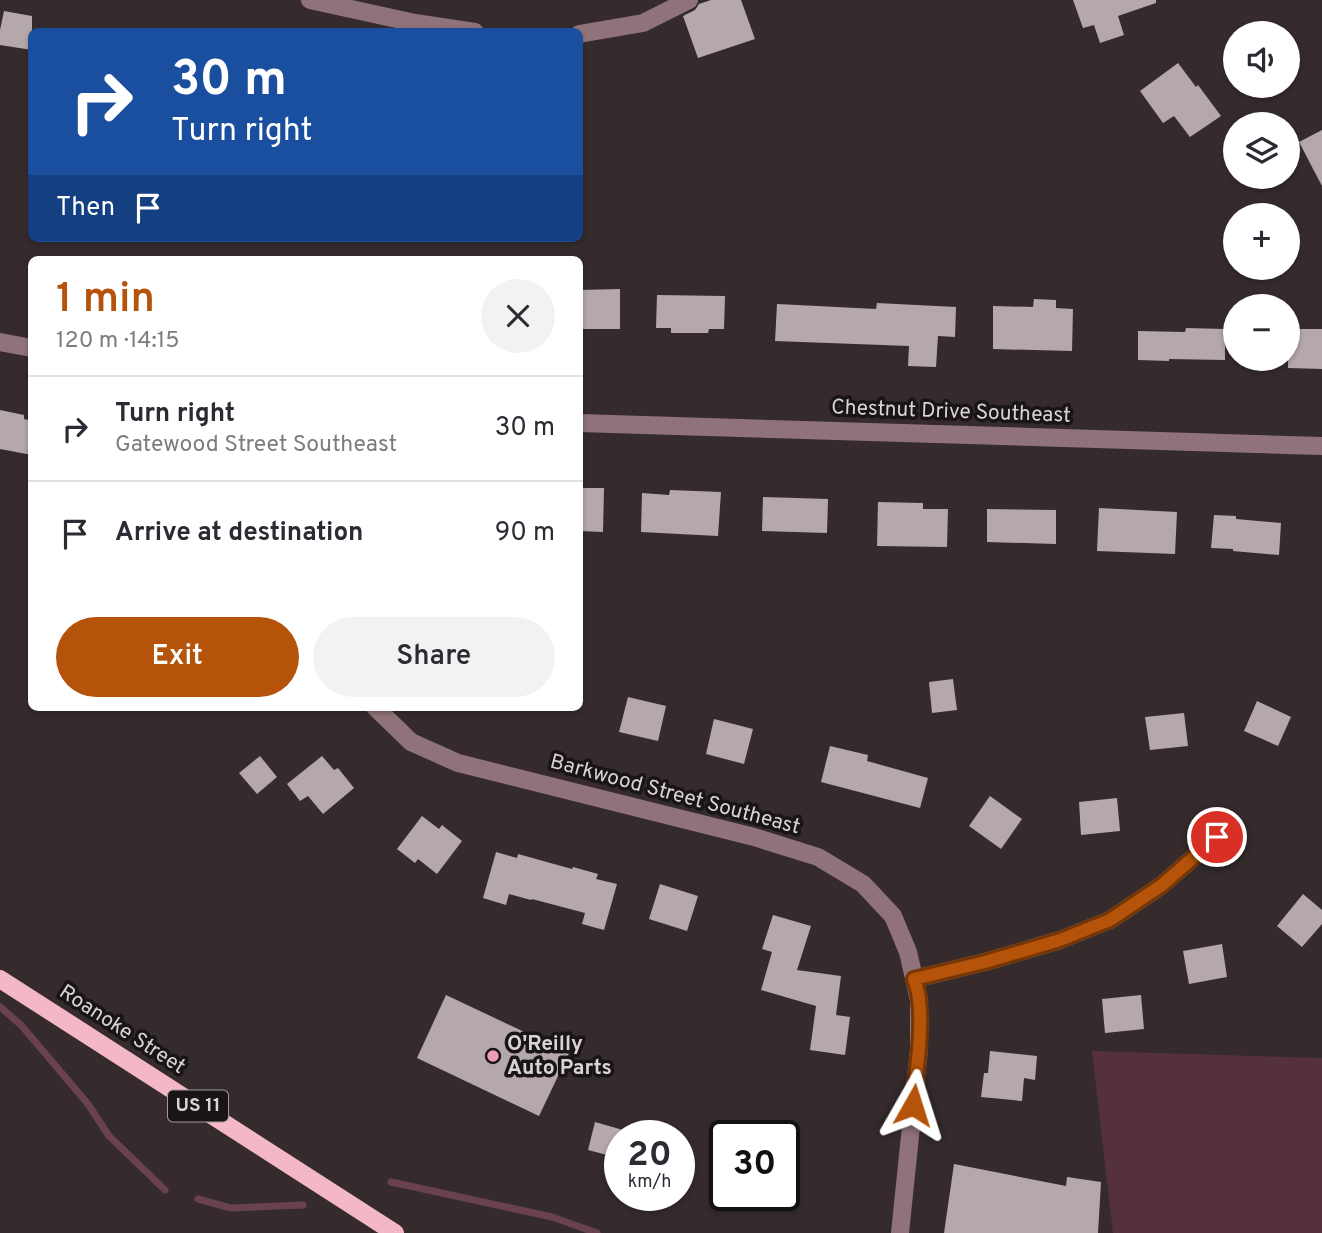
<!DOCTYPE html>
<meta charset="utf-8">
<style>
:root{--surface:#fff;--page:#f2f2f3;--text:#2b2b33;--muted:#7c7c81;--line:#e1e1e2;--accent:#b45309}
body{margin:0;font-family:Overpass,sans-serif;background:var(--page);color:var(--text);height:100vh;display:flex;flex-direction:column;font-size:26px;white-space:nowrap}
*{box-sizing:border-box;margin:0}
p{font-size:23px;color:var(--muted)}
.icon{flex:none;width:38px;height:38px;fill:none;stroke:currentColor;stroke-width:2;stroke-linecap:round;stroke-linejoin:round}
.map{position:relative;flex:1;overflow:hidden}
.side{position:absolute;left:28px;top:256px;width:555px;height:455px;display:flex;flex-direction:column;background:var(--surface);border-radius:10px;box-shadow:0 2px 5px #0004}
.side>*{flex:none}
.banner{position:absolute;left:28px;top:28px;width:555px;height:214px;border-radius:10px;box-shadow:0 2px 5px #0004;background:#1a4fa0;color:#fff;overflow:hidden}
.tools{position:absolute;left:1223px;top:21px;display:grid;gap:14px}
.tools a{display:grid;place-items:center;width:77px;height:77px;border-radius:50%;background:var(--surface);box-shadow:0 2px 5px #0004;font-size:35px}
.speed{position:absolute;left:604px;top:1120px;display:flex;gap:14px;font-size:35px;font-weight:700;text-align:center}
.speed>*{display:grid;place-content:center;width:91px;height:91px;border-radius:50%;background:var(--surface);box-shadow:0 2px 5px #0004;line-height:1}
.speed small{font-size:18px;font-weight:400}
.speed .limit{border:4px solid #111;border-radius:10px;background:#fff;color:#111}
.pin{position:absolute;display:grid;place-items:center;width:60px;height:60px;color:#fff;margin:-30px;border:4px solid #fff;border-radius:50%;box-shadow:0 2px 7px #0007}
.me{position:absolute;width:77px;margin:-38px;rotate:6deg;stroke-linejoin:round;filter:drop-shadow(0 0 5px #0008)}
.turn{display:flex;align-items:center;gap:24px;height:147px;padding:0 28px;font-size:32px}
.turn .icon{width:91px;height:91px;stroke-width:2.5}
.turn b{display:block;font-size:49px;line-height:60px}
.then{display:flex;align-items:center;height:66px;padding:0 28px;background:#0003;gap:14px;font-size:26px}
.round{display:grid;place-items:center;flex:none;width:74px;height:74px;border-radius:37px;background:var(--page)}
.overview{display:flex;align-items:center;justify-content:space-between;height:119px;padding:0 28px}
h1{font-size:42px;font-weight:600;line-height:52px;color:var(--accent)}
.button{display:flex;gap:14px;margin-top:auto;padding:14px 28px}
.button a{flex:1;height:80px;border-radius:42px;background:var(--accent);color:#fff;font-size:28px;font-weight:600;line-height:80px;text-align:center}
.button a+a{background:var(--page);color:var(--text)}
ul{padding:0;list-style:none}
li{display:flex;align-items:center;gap:21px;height:105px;padding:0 28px;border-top:2px solid var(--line)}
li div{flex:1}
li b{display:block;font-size:26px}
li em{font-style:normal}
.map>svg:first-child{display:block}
.green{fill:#55313b}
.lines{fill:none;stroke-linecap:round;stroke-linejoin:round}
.stream{stroke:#694151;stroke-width:7}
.building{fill:#b5a8ab}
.minor{stroke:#90737a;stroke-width:18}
.major{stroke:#f3b7c7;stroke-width:18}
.route-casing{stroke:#753606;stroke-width:18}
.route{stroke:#b45309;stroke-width:12}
.poi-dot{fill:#f19ab3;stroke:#191516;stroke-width:2.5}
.labels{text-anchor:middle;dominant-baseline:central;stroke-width:7;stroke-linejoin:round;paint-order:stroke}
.shield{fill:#191516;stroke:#a09a9c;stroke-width:2}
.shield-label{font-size:19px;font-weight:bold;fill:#dad3d5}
.street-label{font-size:21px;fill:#dad3d5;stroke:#191516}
.poi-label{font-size:21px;font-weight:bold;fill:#dad3d5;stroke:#191516;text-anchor:start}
</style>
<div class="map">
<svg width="1322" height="1233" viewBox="0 0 1322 1233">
<rect width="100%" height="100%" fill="#352b2d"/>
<path class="green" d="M1092,1051L1322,1058V1233H1113Z"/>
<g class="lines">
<g class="stream">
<path d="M0,1007L21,1025L88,1104L109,1136L165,1190"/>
<path d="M391,1182L552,1217L597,1233"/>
<path d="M198,1199L231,1208L303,1205"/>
</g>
</g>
<g class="building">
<path d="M711,0H741L755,39L698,58L683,16L695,10L699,4Z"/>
<path d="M1073,0H1156V3L1118,16L1124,35L1100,43L1094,25L1083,28Z"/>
<path d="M4,11L32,16V50L0,45V30Z"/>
<path d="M1178,63L1196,87L1198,85L1221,116L1190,137L1174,116L1163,123L1140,91Z"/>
<path d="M1322,130V186L1299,142Z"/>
<path d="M620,289V329H579V290Z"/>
<path d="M657,295L725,296L724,329H709L708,333H671V328H656Z"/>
<path d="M1034,299L1056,300V308L1073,309L1072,351L993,349V306L1033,307Z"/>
<path d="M877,303L956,307L955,337L938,336L936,367L908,366L909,346L775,341L777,304L876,309Z"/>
<path d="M1186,328L1225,329V360L1169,359V361L1138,360V331L1185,332Z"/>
<path d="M1288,329H1322V369L1288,368Z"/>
<path d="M0,410L24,415V419L32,421V455L0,449Z"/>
<path d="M579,488H604L603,532L579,531Z"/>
<path d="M670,490L721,492L718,536L641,532L642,493L669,495Z"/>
<path d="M763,497L828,499L827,533L762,531Z"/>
<path d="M878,502L923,503V509H948L947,547L877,546Z"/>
<path d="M1099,508L1177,512L1175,554L1097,551Z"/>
<path d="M987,509L1056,510V544L987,542Z"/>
<path d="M1214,515L1236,516V519L1281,523L1279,555L1233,551V549L1211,548Z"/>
<path d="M953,679L957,710L932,713L929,682Z"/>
<path d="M628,697L666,706L658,741L619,732Z"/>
<path d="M1257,701L1291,717L1278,746L1244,731Z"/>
<path d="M1184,713L1188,746L1150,750L1145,717Z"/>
<path d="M714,719L753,729L744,764L706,754Z"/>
<path d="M830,746L868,755L867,761L928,778L920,808L821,782Z"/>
<path d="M260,756L277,777L257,794L239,773Z"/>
<path d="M322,756L334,770L338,768L354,788L323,814L308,796L300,801L287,784Z"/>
<path d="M990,796L1022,819L1001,849L969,826Z"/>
<path d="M1117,798L1120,831L1081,835L1079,802Z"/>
<path d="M422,816L439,829L442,825L462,841L437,874L418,859L415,863L397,849Z"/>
<path d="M496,852L517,858L518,854L572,869L573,867L598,874L596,879L617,884L604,930L582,924L585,913L532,899L531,900L509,894L506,905L483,898Z"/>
<path d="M660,884L698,896L687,931L649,919Z"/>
<path d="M1303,894L1322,910V924L1302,947L1277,926Z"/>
<path d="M773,915L811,926L797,970L841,976L836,1015L850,1017L845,1055L810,1050L816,1006L761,990L772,952L762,949Z"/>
<path d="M1222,944L1227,977L1189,984L1183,951Z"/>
<path d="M446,995L569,1053L539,1116L417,1058Z"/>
<path d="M1141,995L1144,1029L1105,1033L1102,999Z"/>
<path d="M990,1051L1037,1056L1035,1080L1024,1078L1022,1101L981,1097L984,1073H988Z"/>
<path d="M595,1122L623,1130L621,1136H620L615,1157L588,1150Z"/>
<path d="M954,1164L1066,1186L1067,1177L1101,1182L1098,1233H944Z"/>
</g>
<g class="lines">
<g class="minor">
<path d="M310,0L415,23L475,32"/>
<path d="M579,34L643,23L689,0"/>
<path d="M0,342L32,348"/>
<path d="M579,423L1322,446"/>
<path d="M375,707L411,742L458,763L754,837L818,857L863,884L893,916L908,952L919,1000V1049L900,1233"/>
<path d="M914,979L985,962L1060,940L1110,920L1162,885L1217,837"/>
</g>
<path class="major" d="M0,979L395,1233"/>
</g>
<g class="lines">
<defs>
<path id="route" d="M913,1105C916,1072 923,1033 919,1000C919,993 916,986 914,979L985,962L1060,940L1110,920L1162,885L1217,837"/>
</defs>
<use href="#route" class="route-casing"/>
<use href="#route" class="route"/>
</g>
<circle class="poi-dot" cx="493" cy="1056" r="7"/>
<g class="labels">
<rect class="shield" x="168" y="1090.5" width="60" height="31" rx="5"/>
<g class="shield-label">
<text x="198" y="1106">US 11</text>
</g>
<g class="street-label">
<text transform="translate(951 412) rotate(2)">Chestnut Drive Southeast</text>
<text transform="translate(675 795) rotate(15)">Barkwood Street Southeast</text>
<text transform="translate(122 1030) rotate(33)">Roanoke Street</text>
</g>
<g class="poi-label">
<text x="507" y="1044">O'Reilly<tspan x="507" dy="24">Auto Parts</tspan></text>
</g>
</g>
</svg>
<div class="tools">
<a><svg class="icon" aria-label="sound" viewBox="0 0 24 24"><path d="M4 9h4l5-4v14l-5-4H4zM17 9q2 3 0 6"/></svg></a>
<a><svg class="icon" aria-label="layers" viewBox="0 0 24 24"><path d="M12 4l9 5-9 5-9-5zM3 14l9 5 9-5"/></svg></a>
<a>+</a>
<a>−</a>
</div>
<div class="speed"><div>20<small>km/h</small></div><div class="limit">30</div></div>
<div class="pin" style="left:1217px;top:837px;background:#d93025"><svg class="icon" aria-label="arrive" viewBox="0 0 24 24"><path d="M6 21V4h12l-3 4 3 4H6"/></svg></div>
<svg class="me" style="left:913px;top:1105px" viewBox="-20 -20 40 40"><path d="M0-17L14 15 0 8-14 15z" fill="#b45309" stroke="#fff" stroke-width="4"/></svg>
<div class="banner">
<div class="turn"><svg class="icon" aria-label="right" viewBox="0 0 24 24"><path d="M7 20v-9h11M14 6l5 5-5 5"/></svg><div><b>30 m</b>Turn right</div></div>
<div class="then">Then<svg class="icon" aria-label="arrive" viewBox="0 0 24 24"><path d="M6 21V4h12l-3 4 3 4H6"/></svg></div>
</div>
<section class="side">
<div class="overview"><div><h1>1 min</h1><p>120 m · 14:15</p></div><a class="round"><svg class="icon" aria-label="close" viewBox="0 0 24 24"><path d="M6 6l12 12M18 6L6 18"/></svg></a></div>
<ul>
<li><svg class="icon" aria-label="right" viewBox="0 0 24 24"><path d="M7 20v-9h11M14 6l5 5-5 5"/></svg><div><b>Turn right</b><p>Gatewood Street Southeast</p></div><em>30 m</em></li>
<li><svg class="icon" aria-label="arrive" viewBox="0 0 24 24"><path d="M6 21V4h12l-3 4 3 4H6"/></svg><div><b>Arrive at destination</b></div><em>90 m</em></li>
</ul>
<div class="button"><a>Exit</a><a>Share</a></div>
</section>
</div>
